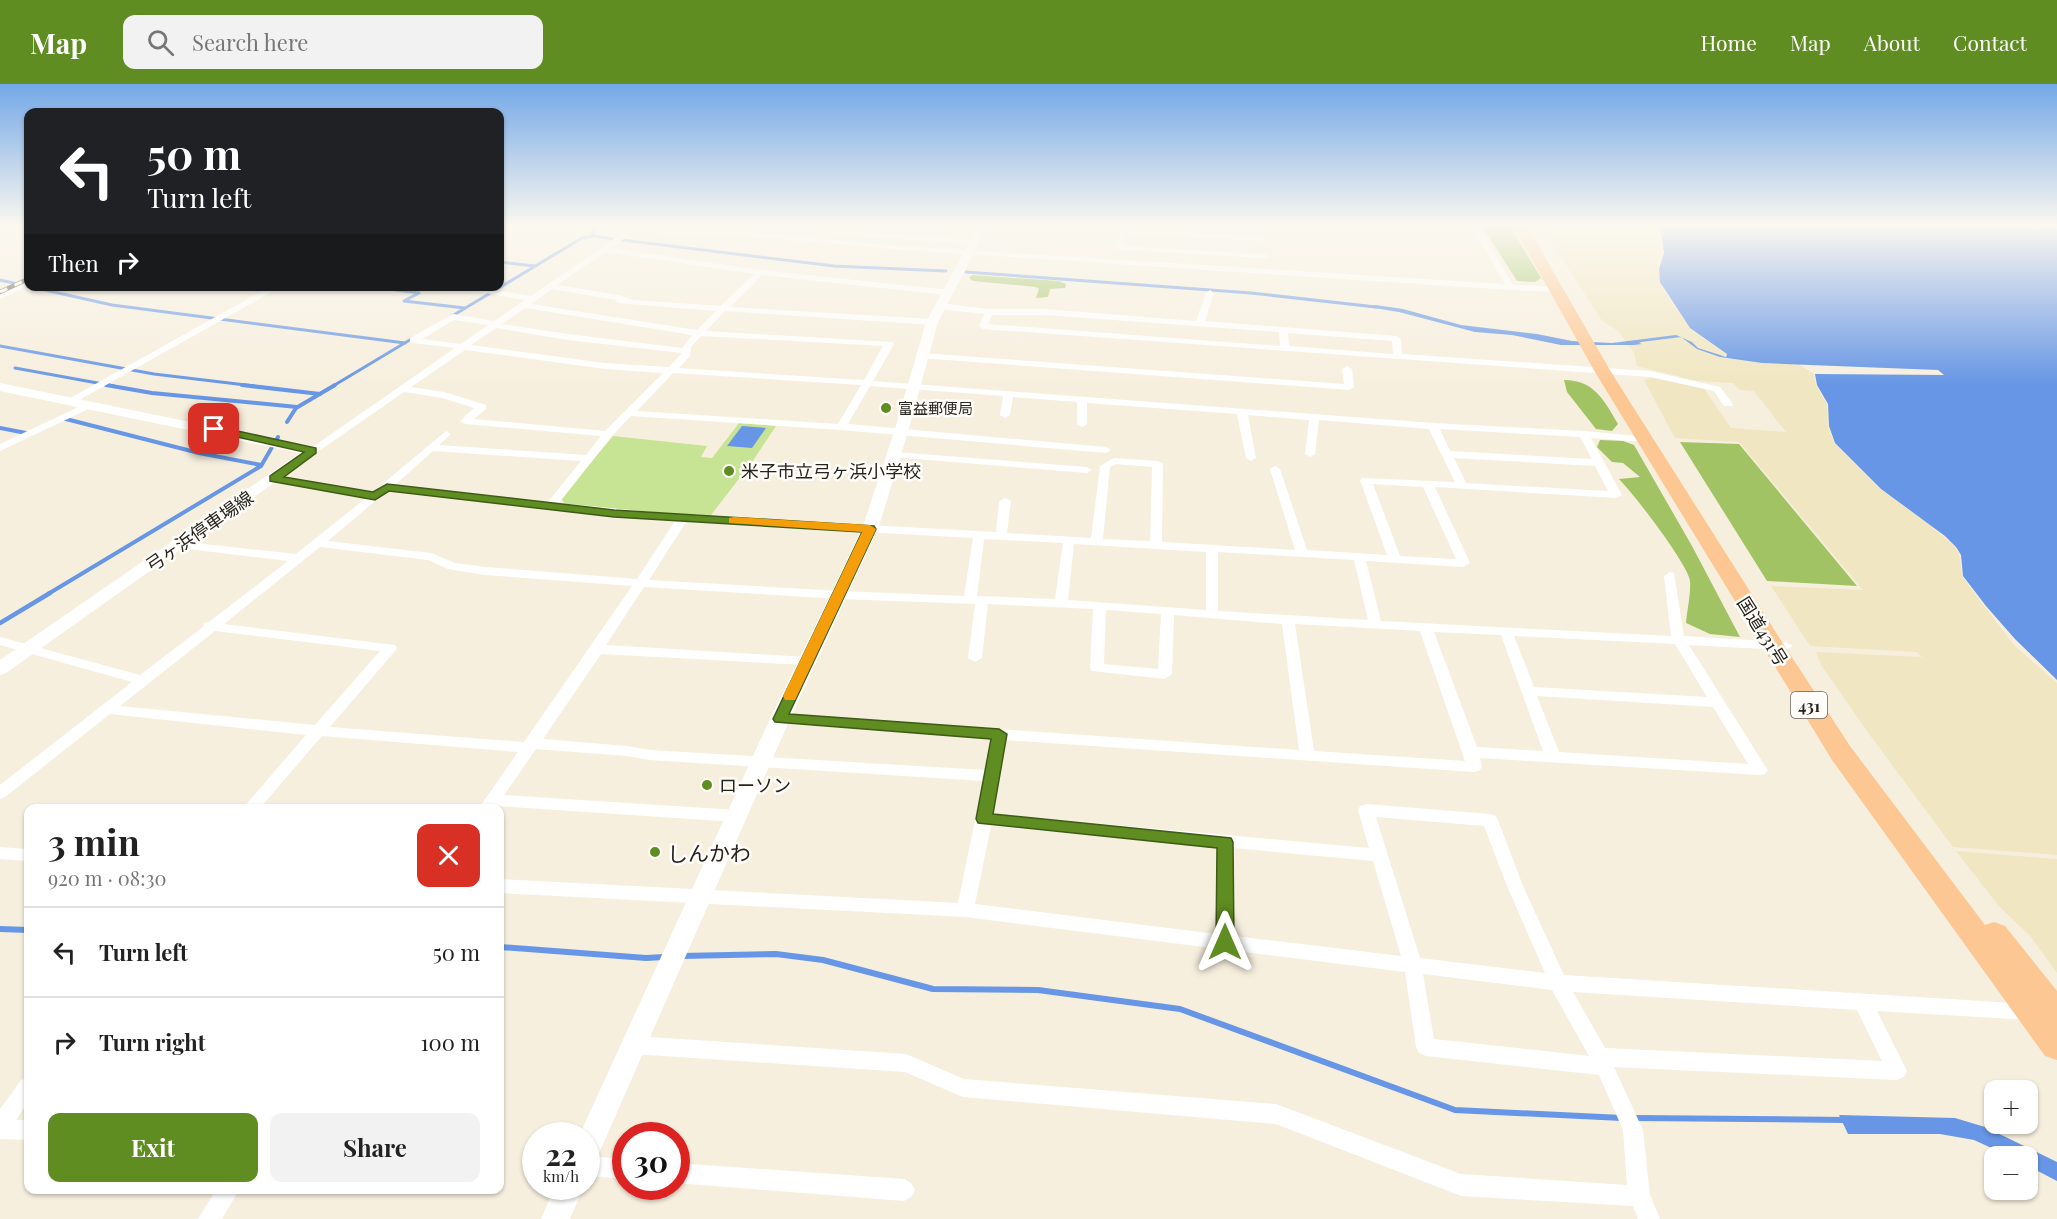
<!DOCTYPE html>
<meta charset="utf-8">
<style>
:root{--surface:#fff;--page:#f2f2f2;--text:#222;--muted:#767676;--line:#e0e0e0;--accent:#5f8d21}
body{margin:0;font-family:"Playfair Display","Noto Sans JP",serif;background:var(--page);color:var(--text);height:100vh;display:flex;flex-direction:column;font-size:22px;white-space:nowrap}
*{box-sizing:border-box;margin:0}
p{font-size:20px;color:var(--muted)}
.icon{flex:none;width:33px;height:33px;fill:none;stroke:currentColor;stroke-width:2;stroke-linecap:round;stroke-linejoin:round}
.map{position:relative;flex:1;overflow:hidden}
.sheet{position:absolute;left:24px;top:720px;width:480px;height:390px;display:flex;flex-direction:column;background:var(--surface);border-radius:12px;box-shadow:0 2px 4px #0004}
.sheet>*{flex:none}
.guide{position:absolute;left:24px;top:24px;width:480px;height:183px;border-radius:12px;box-shadow:0 2px 4px #0004;background:#202124;color:#fff;overflow:hidden}
.fabs{position:absolute;left:1984px;top:996px;display:grid;gap:12px}
.fabs a{display:grid;place-items:center;width:54px;height:54px;border-radius:12px;background:var(--surface);box-shadow:0 2px 4px #0004;font-size:30px}
.speed{position:absolute;left:522px;top:1038px;display:flex;gap:12px;font-size:30px;font-weight:700;text-align:center}
.speed>*{display:grid;place-content:center;width:78px;height:78px;border-radius:50%;background:var(--surface);box-shadow:0 2px 4px #0004;line-height:1}
.speed small{font-size:15px;font-weight:400}
.speed .limit{border:9px solid #d22;background:#fff;color:#111}
.pin{position:absolute;display:grid;place-items:center;width:51px;height:51px;color:#fff;margin:-26px;border-radius:12px;box-shadow:0 3px 9px #0006}
.me{position:absolute;width:66px;margin:-33px;rotate:0deg;stroke-linejoin:round;filter:drop-shadow(0 0 4px #0008)}
.turn{display:flex;align-items:center;gap:21px;height:126px;padding:0 24px;font-size:27px}
.turn .icon{width:78px;height:78px;stroke-width:2.5}
.turn b{display:block;font-size:42px;line-height:51px}
.then{display:flex;align-items:center;height:57px;padding:0 24px;background:#0003;gap:12px;font-size:22px}
.round{display:grid;place-items:center;flex:none;width:63px;height:63px;border-radius:12px;background:var(--page)}
.head{display:flex;align-items:center;justify-content:space-between;height:102px;padding:0 24px}
h1{font-size:36px;font-weight:700;line-height:45px}
.button{display:flex;gap:12px;margin-top:auto;padding:12px 24px}
.button a{flex:1;height:69px;border-radius:12px;background:var(--accent);color:#fff;font-size:24px;font-weight:700;line-height:69px;text-align:center}
.button a+a{background:var(--page);color:var(--text)}
ul{padding:0;list-style:none}
li{display:flex;align-items:center;gap:18px;height:90px;padding:0 24px;border-top:2px solid var(--line)}
li div{flex:1}
li b{display:block;font-size:22px}
li em{font-style:normal}
header{display:flex;align-items:center;gap:36px;box-sizing:border-box;height:84px;padding:0 30px;background:var(--accent);color:#fff}
header strong{font-size:28px}
nav{display:flex;gap:33px;margin-inline-start:auto;font-size:21px}
.search{width:420px;height:54px;background:var(--page);display:flex;align-items:center;gap:15px;box-sizing:border-box;padding:0 21px;border-radius:12px;color:var(--muted);font-size:22px}
.map>svg:first-child{display:block}
.green{fill:#c7e495}
.forest{fill:#a2c363}
.sand{fill:#f0e6c1}
.water{fill:#6696e5}
.lines{fill:none;stroke-linecap:round;stroke-linejoin:round}
.stream-far3{stroke:#6696e5;stroke-width:3}
.stream-far2{stroke:#6696e5;stroke-width:4}
.stream-far1{stroke:#6696e5;stroke-width:4.5}
.stream{stroke:#6696e5;stroke-width:6}
.street{fill:#fff;fill-rule:evenodd}
.secondary{fill:#fff;fill-rule:evenodd}
.highway{fill:#fdc793;fill-rule:evenodd}
.rail-casing{stroke:#58544b;stroke-width:4.5}
.rail{stroke:#fffdfa;stroke-width:3;stroke-dasharray:8;stroke-linecap:butt}
.route{fill:#5f8d21;stroke:#3e5c15;stroke-width:1.5}
.slow{fill:#f59e0b}
.poi-dot{fill:#5f8d21;stroke:#fffdfa;stroke-width:2}
.labels{text-anchor:middle;dominant-baseline:central;stroke-width:5;stroke-linejoin:round;paint-order:stroke}
.far-poi-label{font-size:15px;fill:#27241e;stroke:#fffdfa;text-anchor:start}
.shield{fill:#fffdfa;stroke:#686560;stroke-width:1.5}
.shield-label{font-size:16px;font-weight:bold;fill:#27241e}
.poi-label{font-size:18px;fill:#27241e;stroke:#fffdfa;text-anchor:start}
.street-label{font-size:18px;fill:#27241e;stroke:#fffdfa}
.near-poi-label{font-size:21px;fill:#27241e;stroke:#fffdfa;text-anchor:start}
</style>
<header>
<strong>Map</strong>
<div class="search"><svg class="icon" aria-label="search" viewBox="0 0 24 24"><circle cx="10" cy="10" r="6"/><path d="M15 15l6 6"/></svg>Search here</div>
<nav><a>Home</a><a>Map</a><a>About</a><a>Contact</a></nav>
</header>
<div class="map">
<svg width="2057" height="1135" viewBox="0 0 2057 1135">
<rect width="100%" height="100%" fill="#f7efde"/>
<path class="green" d="M739,339L776,342L752,378L711,431L659,429L565,420L561,414L613,352L707,362L701,373L712,374Z"/>
<g class="forest">
<path d="M1482,142H1510L1541,194L1535,198L1517,197Z"/>
<path d="M972,191L1059,197L1066,200L1065,204L1050,205L1048,213L1036,214L1039,205L1036,203L973,197L969,194Z"/>
<path d="M1564,296C1594,296 1604,316 1618,340L1612,347L1596,345L1567,308Z"/>
<path d="M1600,356L1623,357L1634,361L1692,462L1740,553L1710,550L1686,539C1687,526 1691,510 1690,497C1688,480 1633,409 1619,395L1640,393L1623,379L1612,378L1597,363Z"/>
<path d="M1680,358L1739,360L1857,502L1767,497Z"/>
</g>
<g class="sand">
<path d="M1541,142H1657L1661,168L1657,184L1664,207L1690,244L1727,271L1717,273L1769,280H1799L1814,290L1816,301L1827,320L1828,342L1834,359L1880,405L1931,442L1955,463L1959,470L1962,492L1969,502L2014,561L2057,599V771L1953,763L1869,650L1821,581L1816,568L1922,573L1917,568L1810,562L1771,502L1863,506L1739,358L1675,354L1644,296L1654,293L1703,303L1731,344L1786,348L1754,307L1740,306L1733,299L1697,297L1637,282L1634,269L1618,247L1602,237Z"/>
<path d="M1956,767L2057,775V889L2031,853L1998,821Z"/>
</g>
<g class="water">
<path d="M1660,142H2057V596L2015,555L1986,522L1963,492L1961,471L1956,463L1945,452L1881,405L1835,359L1829,342L1828,320L1817,301L1815,290L1944,291L1938,286L1762,279L1720,273L1697,265L1681,253L1641,258L1639,259L1642,260L1634,261H1561L1512,251L1475,248L1399,228L1367,223L1376,221L1403,225L1461,241L1537,250L1572,257L1612,259L1676,251L1692,258L1698,264L1726,273L1727,270L1690,244L1660,198L1659,185L1664,169Z"/>
<path d="M742,342L766,344L752,364L727,362Z"/>
<path d="M1839,1031L1955,1034L1985,1043L2057,1078V1097L2028,1082V1072H2009L1974,1056L1940,1050H1848Z"/>
</g>
<g class="lines">
<g class="stream-far3">
<path d="M595,152L592,149L597,142"/>
<path d="M622,156L834,182L946,187"/>
<path d="M500,178L535,182"/>
<path d="M966,188L1251,209L1376,223"/>
<path d="M0,196L112,221L405,259"/>
<path d="M367,202L419,209L404,217L465,224"/>
<path d="M452,232L582,154L595,152L612,155"/>
<path d="M0,262L154,290L254,302"/>
<path d="M15,284L114,302"/>
<path d="M333,302L413,254"/>
</g>
<g class="stream-far2">
<path d="M106,301L152,309L297,323"/>
<path d="M242,301L320,310"/>
<path d="M62,334L199,369L261,381"/>
<path d="M287,338L296,324L335,301"/>
<path d="M0,344L26,349"/>
<path d="M48,510L261,382L278,353"/>
</g>
<path class="stream-far1" d="M0,539L50,509"/>
<g class="stream">
<path d="M0,845L28,846"/>
<path d="M500,863L646,874L664,873"/>
<path d="M682,872L776,870L823,876L933,905L1038,906L1180,925L1455,1026L1622,1034"/>
<path d="M1633,1034L1847,1036"/>
</g>
<g class="street">
<path d="M633,142L688,147L713,145L902,162L1505,200L1471,142H1479L1513,201L1558,203L1562,206L1561,208L1511,206L902,166L713,149L690,151L635,147L611,164L760,186L950,206V210L947,211L762,191L730,223L932,235L936,238L932,241L725,227L706,247L892,258L894,260L873,297L1433,339L1584,347L1649,353L1650,355L1645,358L1591,354L1622,411L1616,414L1435,403L1470,479L1464,483L1366,477L1381,537L1671,552L1664,492L1670,488L1674,489L1684,552L1786,558L1793,562L1786,566L1689,561L1765,682L1768,686L1765,690L1760,691L1480,674L1482,683L1479,687L1474,688L1005,656L993,730L1369,764L1358,726L1360,722L1366,720L1490,730L1496,732L1498,736L1523,802L1564,891L2030,920L2037,922L2039,928L2037,934L2030,936L1877,927L1907,987L1904,993L1897,996L1614,983L1643,1046L1650,1111L1660,1135H1638L1633,1122L1461,1112L1276,1040L963,1013L905,988L634,970L627,967L624,961L627,955L634,952L906,970L964,995L1276,1020L1461,1090L1627,1101L1623,1046L1599,991L1426,972L1419,969L1416,963L1405,888L965,833L500,809V795L958,819L983,697L649,676L627,672L536,665L504,711L736,726L742,728L744,732L742,736L736,738L497,722L495,724H479L518,668L322,652L260,724H243L306,651L110,630L5,713L0,715V701L132,598L0,561V553L140,591L203,543L204,539L209,538L288,477L180,464L176,463L174,460L176,457L296,470L366,414L274,398L270,397V393L373,408L446,347L451,350L439,361L586,371L601,352L465,340L460,337L474,324L442,314L404,308L316,369H308L307,367L455,264L413,259L410,258V254L453,230L494,237L525,216L446,202H469L531,212ZM606,168L754,190L721,222L633,216L619,211L557,201ZM552,205L616,216L618,219L716,227L697,246L531,220ZM525,224L692,251L682,264L568,250L502,240ZM454,236L488,241L461,260L422,255ZM496,244L568,256L682,269L669,283L605,279L471,261ZM701,252L883,262L864,296L679,284L690,272L691,263ZM465,266L605,285L663,289L605,347L474,335L486,325V321L444,308L411,303ZM673,289L861,301L838,340L637,327ZM870,302L1003,312L1000,331L1005,334L1010,331L1013,313L1077,318V340L1082,343L1087,340V319L1237,330L1246,374L1251,377L1256,374L1248,331L1309,336L1305,370L1310,373L1315,370L1319,336L1429,345L1455,398L1362,394L1360,396L1387,471L1307,466L1280,385L1275,382L1270,385L1295,466L1162,458L1163,380L1158,377L1114,374L1100,382L1091,454L1007,449L1011,417L1005,414L999,417L996,448L683,431L559,419L612,352L631,332L841,346L1106,369L1111,366L1106,363L848,340ZM1440,345L1580,353L1592,375L1450,367ZM433,367L581,377L548,418L395,401ZM1454,374L1595,382L1608,407L1466,399ZM1116,380L1152,383L1150,457L1103,455L1110,383ZM1373,400L1423,403L1456,475L1400,472ZM388,406L614,432L675,437L637,495L485,483L455,479L431,469L328,457ZM686,438L973,454L964,512L840,507L649,496ZM984,455L1063,459L1055,515L977,512ZM1074,460L1206,468V526L1068,516ZM320,463L428,476L448,485L485,491L632,502L524,658L330,643L395,567L397,564L395,561L224,540ZM1218,468L1354,476L1368,536L1218,527ZM644,503L840,515L975,520L968,574L975,578L982,574L988,520L1093,525L1090,584L1092,587L1165,595L1172,590L1174,531L1282,540L1299,666L780,630L775,631L773,635L775,639L991,655L985,686L649,666L627,662L543,655L601,570L806,581L813,577L806,573L606,561ZM1106,526L1161,530L1158,585L1104,580ZM1295,540L1420,547L1465,677L1314,667ZM215,547L380,567L315,641L120,622ZM1434,548L1501,551L1543,667L1477,663ZM1514,552L1675,560L1707,613L1534,603ZM1537,612L1713,623L1748,680L1559,668ZM1376,733L1484,742L1507,802L1545,889L1420,874ZM991,742L1217,763L1216,850L975,820ZM1233,764L1373,777L1401,872L1234,852ZM1423,890L1552,906L1589,972L1434,955ZM1573,908L1857,926L1882,977L1605,964Z"/>
<path d="M1054,142H1091L1262,153H1265V157L1127,149L1124,162L1265,170L1269,172L1265,174L1120,166L1116,164L1120,148L1058,144Z"/>
<path d="M830,146L974,156L978,158L974,160L827,150L826,148Z"/>
<path d="M25,197H28V202L0,215V209Z"/>
<path d="M271,202H282L74,319L70,320L65,317Z"/>
<path d="M1210,206L1214,209L1205,237L1396,252L1401,255L1402,270L1650,287L1720,303L1733,320L1732,322H1724L1714,307L1650,293L983,245L979,242L984,230L939,225L935,222L939,219L989,225H1045L1196,237L1206,209ZM992,231H1045L1279,248L1280,262L988,240ZM1288,249L1392,257L1393,270L1289,262Z"/>
<path d="M922,269L1344,300L1342,285L1347,282L1352,285L1354,303L1349,306L919,274V270Z"/>
<path d="M89,318L93,319V323L0,367V360Z"/>
<path d="M895,368L1087,383L1092,386L1087,389L891,373V369Z"/>
<path d="M0,763L28,765V777L0,775Z"/>
<path d="M28,994V1018L16,1036H28V1056L0,1055V1025L21,996Z"/>
<path d="M586,1072L626,1075V1095L586,1092Z"/>
<path d="M676,1079L904,1095L911,1099L915,1106L911,1113L904,1117L676,1099Z"/>
<path d="M216,1106H239L222,1135H198Z"/>
</g>
<g class="secondary">
<path d="M978,142H988L938,238L908,348L878,445L790,635L596,1076L586,1079V1052H579L770,635L862,445L894,348L926,238Z"/>
<path d="M0,299L312,363L319,367L6,589L0,591V576L300,369L0,307Z"/>
<path d="M555,1102H584L570,1135H541Z"/>
</g>
<path class="highway" d="M1513,142H1527L1611,288L1782,558L1850,662L1985,841L1994,838L2005,842L2057,907V976L2045,972L1832,676L1595,288Z"/>
<defs>
<path id="rail" d="M0,208L28,195"/>
</defs>
<use href="#rail" class="rail-casing"/>
<use href="#rail" class="rail"/>
</g>
<linearGradient id="sky" x2="0" y2="1"><stop stop-color="#74a8e7"/><stop offset="0.47" stop-color="#fbf8f0"/><stop offset="1" stop-color="#fbf8f0" stop-opacity="0"/></linearGradient>
<rect width="2057" height="301" fill="url(#sky)"/>
<path class="route" d="M214,342L316,364V369L284,393L373,408L387,400L614,426L874,442L876,445L789,630L999,645L1007,650L993,730L1231,754L1233,758L1234,858L1231,863L1225,865L1218,863L1216,858L1217,764L978,739L976,735L991,655L775,638L773,635L862,448L614,433L389,407L375,416L270,397V392L304,368L211,347L209,345Z"/>
<path class="slow" d="M734,433L870,441L876,445L795,616H785L783,612L862,448L729,439V434Z"/>
<g class="poi-dot">
<circle cx="886" cy="324" r="6"/>
<circle cx="729" cy="387" r="6"/>
<circle cx="707" cy="701" r="6"/>
<circle cx="655" cy="768" r="6"/>
</g>
<g class="labels">
<g class="far-poi-label">
<text x="898" y="324">富益郵便局</text>
</g>
<rect class="shield" x="1791" y="608" width="36" height="26" rx="4.5"/>
<g class="shield-label">
<text x="1809" y="621">431</text>
</g>
<g class="poi-label">
<text x="741" y="387">米子市立弓ヶ浜小学校</text>
<text x="719" y="701">ローソン</text>
</g>
<g class="street-label">
<text transform="translate(199 447) rotate(-35)">弓ヶ浜停車場線</text>
<text transform="translate(1763 547) rotate(58)">国道431号</text>
</g>
<g class="near-poi-label">
<text x="667" y="768">しんかわ</text>
</g>
</g>
</svg>
<div class="fabs">
<a>+</a>
<a>−</a>
</div>
<div class="speed"><div>22<small>km/h</small></div><div class="limit">30</div></div>
<div class="pin" style="left:214px;top:345px;background:#d93025"><svg class="icon" aria-label="arrive" viewBox="0 0 24 24"><path d="M6 21V4h12l-3 4 3 4H6"/></svg></div>
<svg class="me" style="left:1225px;top:858px" viewBox="-20 -20 40 40"><path d="M0-17L14 15 0 8-14 15z" fill="#5f8d21" stroke="#fff" stroke-width="4"/></svg>
<div class="guide">
<div class="turn"><svg class="icon" aria-label="left" viewBox="0 0 24 24"><path d="M17 20v-9H6M10 6l-5 5 5 5"/></svg><div><b>50 m</b>Turn left</div></div>
<div class="then">Then<svg class="icon" aria-label="right" viewBox="0 0 24 24"><path d="M7 20v-9h11M14 6l5 5-5 5"/></svg></div>
</div>
<section class="sheet">
<div class="head"><div><h1>3 min</h1><p>920 m · 08:30</p></div><a class="round" style="background:#d93025;color:#fff"><svg class="icon" aria-label="close" viewBox="0 0 24 24"><path d="M6 6l12 12M18 6L6 18"/></svg></a></div>
<ul>
<li><svg class="icon" aria-label="left" viewBox="0 0 24 24"><path d="M17 20v-9H6M10 6l-5 5 5 5"/></svg><div><b>Turn left</b></div><em>50 m</em></li>
<li><svg class="icon" aria-label="right" viewBox="0 0 24 24"><path d="M7 20v-9h11M14 6l5 5-5 5"/></svg><div><b>Turn right</b></div><em>100 m</em></li>
</ul>
<div class="button"><a>Exit</a><a>Share</a></div>
</section>
</div>
